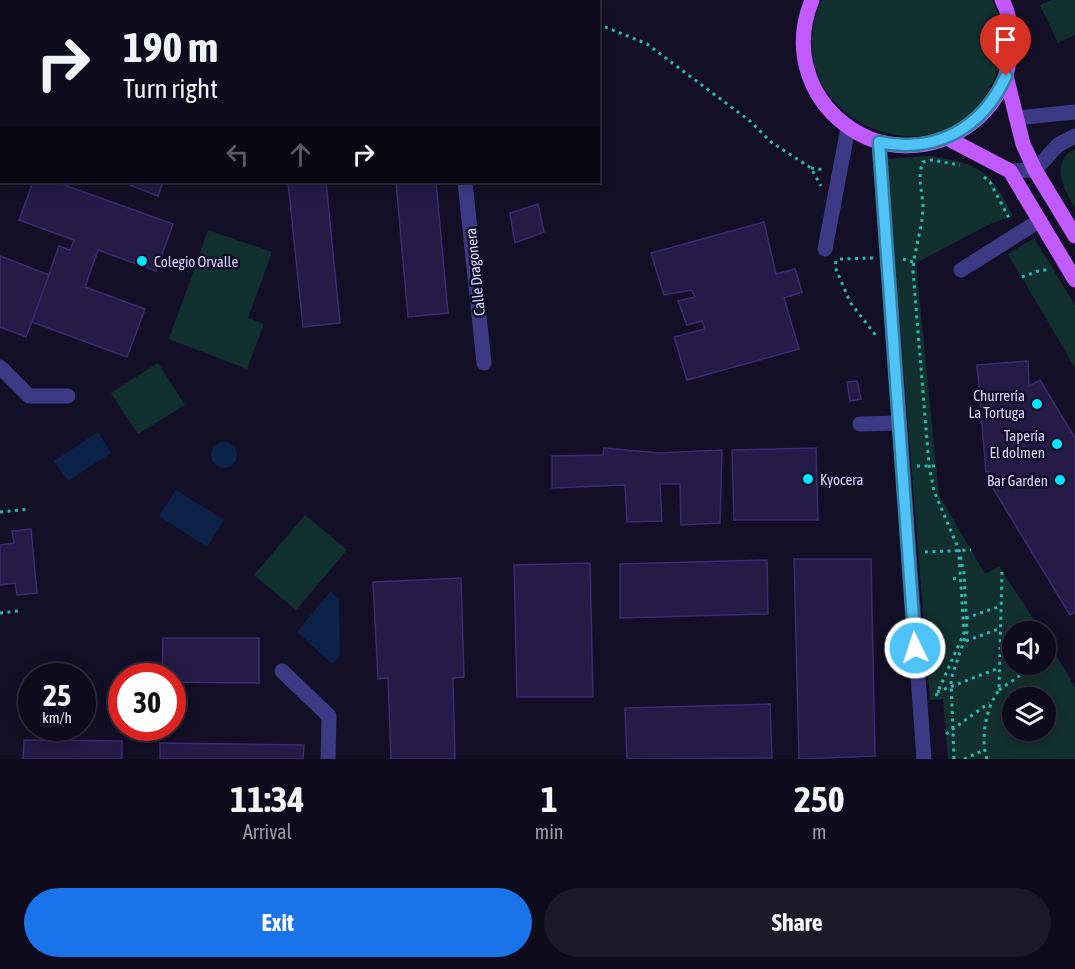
<!DOCTYPE html>
<meta charset="utf-8">
<style>
:root{--surface:#0e0b1c;--page:#1c1929;--text:#f1f3f6;--muted:#9b9ba3;--line:#2e2b3b;--accent:#1a73e8}
body{margin:0;font-family:"Asap Condensed",sans-serif;background:var(--page);color:var(--text);height:100vh;display:flex;flex-direction:column;font-size:22px;white-space:nowrap}
*{box-sizing:border-box;margin:0}
p{font-size:20px;color:var(--muted)}
.icon{flex:none;width:33px;height:33px;fill:none;stroke:currentColor;stroke-width:2;stroke-linecap:round;stroke-linejoin:round}
.map{position:relative;height:759px;overflow:hidden}
.details{display:flex;flex-direction:column;background:var(--surface);flex:1}
.details>*{flex:none}
.guide{position:absolute;left:0px;top:0px;width:600px;height:183px;box-shadow:0 3px 15px #0003,0 0 0 2px var(--line);background:#0e0b1c;color:var(--text);overflow:hidden}
.controls{position:absolute;left:1002px;top:621px;display:grid;gap:12px}
.controls a{display:grid;place-items:center;width:54px;height:54px;border-radius:50%;background:var(--surface);box-shadow:0 3px 15px #0003,0 0 0 2px var(--line);font-size:30px}
.speed{position:absolute;left:18px;top:663px;display:flex;gap:12px;font-size:30px;font-weight:700;text-align:center}
.speed>*{display:grid;place-content:center;width:78px;height:78px;border-radius:50%;background:var(--surface);box-shadow:0 3px 15px #0003,0 0 0 2px var(--line);line-height:1}
.speed small{font-size:15px;font-weight:400}
.speed .limit{border:9px solid #d22;background:#fff;color:#111}
.pin{position:absolute;display:grid;place-items:center;width:51px;height:51px;color:#fff;margin:-62px -26px;border-radius:50% 50% 50% 0;rotate:-45deg;box-shadow:0 0 6px #0007}
.pin .icon{rotate:45deg}
.me{position:absolute;width:66px;margin:-33px;rotate:356deg;stroke-linejoin:round;filter:drop-shadow(0 0 4px #0008)}
.turn{display:flex;align-items:center;gap:21px;height:126px;padding:0 24px;font-size:27px}
.turn .icon{width:78px;height:78px;stroke-width:2.5}
.turn b{display:block;font-size:42px;line-height:51px}
.lanes{display:flex;align-items:center;height:57px;padding:0 24px;background:#0003;justify-content:center;gap:30px;direction:ltr}
.lanes .off{opacity:.35}
.eta{display:flex;justify-content:space-evenly;align-items:center;height:102px;text-align:center}
.eta b{font-size:36px;font-weight:700;line-height:42px}
.cta{display:flex;gap:12px;margin-top:auto;padding:12px 24px}
.cta a{flex:1;height:69px;border-radius:36px;background:var(--accent);color:#fff;font-size:24px;font-weight:700;line-height:69px;text-align:center}
.cta a+a{background:var(--page);color:var(--text)}
.map>svg:first-child{display:block}
.green{fill:#12302f;fill-rule:evenodd}
.water{fill:#0c2248}
.building{fill:#241b47;stroke:#3b2d73;stroke-width:1.5}
.lines{fill:none;stroke-linecap:round;stroke-linejoin:round}
.path{stroke:#2fb8b0;stroke-width:3;stroke-dasharray:3 4.5;stroke-linecap:butt}
.minor{stroke:#3d3a85;stroke-width:15}
.major{stroke:#c25bff;stroke-width:15}
.route-casing{stroke:#337fa1;stroke-width:15}
.route{stroke:#4fc3f7;stroke-width:10}
.poi-dot{fill:#00e5ff;stroke:#130f26;stroke-width:2}
.labels{text-anchor:middle;dominant-baseline:central;stroke-width:5;stroke-linejoin:round;paint-order:stroke}
.poi-label{font-size:15px;fill:#d9d4ff;stroke:#130f26;text-anchor:end}
.street-label{font-size:15px;fill:#d9d4ff;stroke:#130f26}
</style>
<div class="map">
<svg width="1075" height="759" viewBox="0 0 1075 759">
<rect width="100%" height="100%" fill="#130f26"/>
<g class="green">
<path d="M822,0H992C1005,24 1005,55 994,80C941,196 768,114 822,0Z"/>
<path d="M1051,0H1075V35L1058,43L1040,5Z"/>
<path d="M1075,149V208C1064,190 1049,162 1075,149Z"/>
<path d="M930,156C980,163 991,171 1013,216L990,224L916,263L939,495L985,574L999,566L1041,631L1012,632V664H1046V639L1075,687V759H948L943,699L930,700L887,159ZM1012,698H1046V730H1012Z"/>
<path d="M208,230L272,252L248,318L264,324L247,369L169,339Z"/>
<path d="M1034,238L1075,305V368L1008,254Z"/>
<path d="M158,363L185,405L138,434L111,393Z"/>
<path d="M305,515L347,550L296,610L254,575Z"/>
</g>
<g class="water">
<path d="M98,432L111,453L68,481L54,461Z"/>
<circle cx="224" cy="455" r="13"/>
<path d="M176,490L224,520L207,547L159,516Z"/>
<path d="M331,591L339,600L340,656L332,664L297,632Z"/>
</g>
<g class="building">
<path d="M33,182H56L173,224L156,271L98,250L85,287L145,309L127,357L32,322L59,246L70,250L74,240L19,220Z"/>
<path d="M122,182H163L158,196Z"/>
<path d="M288,182H326L340,323L303,327Z"/>
<path d="M396,182H436L448,313L408,317Z"/>
<path d="M538,204L544,232L515,243L510,213Z"/>
<path d="M764,222L776,274L795,269L802,292L784,298L799,349L687,380L674,337L705,329L702,321L687,325L678,301L695,297L692,290L664,295L651,253Z"/>
<path d="M0,256L49,275L26,337L0,327Z"/>
<path d="M1028,361L1029,386L1040,380L1075,438V612L1070,615L993,488L998,484L990,472H986L977,365Z"/>
<path d="M857,381L861,399L850,401L847,382Z"/>
<path d="M604,448L660,453L722,450L720,523L681,525L680,484H660L662,521L627,522L625,485L552,488V456L603,455Z"/>
<path d="M816,448L818,520H734L732,450Z"/>
<path d="M31,529L37,593L17,595L15,583L0,585V545L14,543L12,531Z"/>
<path d="M794,559H871L875,756L799,759Z"/>
<path d="M767,560L768,614L620,618V564Z"/>
<path d="M590,563L593,697H517L514,565Z"/>
<path d="M461,578L464,677L453,678L455,759H391L388,678L378,679L373,582Z"/>
<path d="M163,638H259V683L172,682V676H162Z"/>
<path d="M770,704L772,758L627,759L625,708Z"/>
<path d="M24,740L122,741V759H23Z"/>
<path d="M160,743L304,745L303,759H160Z"/>
</g>
<g class="lines">
<g class="path">
<path d="M485,0L494,2"/>
<path d="M598,24L647,44L750,121L771,142L811,168L821,186"/>
<path d="M811,168L824,170"/>
<path d="M984,177L990,182L1010,220"/>
<path d="M873,258L840,259L836,261L835,267L850,302L877,337"/>
<path d="M903,259L916,263"/>
<path d="M1022,277L1041,270H1050"/>
<path d="M917,466H936"/>
<path d="M0,512L29,509"/>
<path d="M925,552L971,550"/>
<path d="M953,579L960,578"/>
<path d="M0,613L18,611"/>
<path d="M966,618L1001,606"/>
<path d="M966,641L1001,628"/>
<path d="M1046,659L1054,653"/>
<path d="M999,690L1037,664"/>
<path d="M937,692L999,668"/>
<path d="M936,696L964,633L959,555"/>
<path d="M946,734L989,703"/>
<path d="M954,759L951,679L967,632L964,573L959,550L934,491L929,465L913,271C914,248 923,229 923,205C922,190 917,177 923,162L931,160L960,165"/>
<path d="M964,759L984,750"/>
<path d="M987,759C980,739 986,707 999,690L1002,571"/>
</g>
<g class="minor">
<path d="M447,0V2"/>
<path d="M17,2L33,0"/>
<path d="M0,3H2"/>
<path d="M1016,118L1075,112"/>
<path d="M879,142L924,759"/>
<path d="M1010,171L1035,170L1058,145L1075,136"/>
<path d="M465,182L484,363"/>
<path d="M825,249L848,128"/>
<path d="M961,270L1039,221"/>
<path d="M0,367L29,396H68"/>
<path d="M860,424L899,423"/>
<path d="M282,671L329,716L328,759"/>
</g>
<g class="major">
<path d="M812,0C771,100 885,189 972,123C990,109 1003,89 1008,67C1012,45 1013,20 1002,0"/>
<path d="M1006,76L1023,144L1035,170L1075,236"/>
<path d="M947,138L1010,171L1075,280"/>
</g>
</g>
<g class="lines">
<defs>
<path id="route" d="M915,648L879,142C935,154 982,129 1006,76"/>
</defs>
<use href="#route" class="route-casing"/>
<use href="#route" class="route"/>
</g>
<g class="poi-dot">
<circle cx="142" cy="261" r="6"/>
<circle cx="1037" cy="404" r="6"/>
<circle cx="1057" cy="444" r="6"/>
<circle cx="808" cy="479" r="6"/>
<circle cx="1060" cy="480" r="6"/>
</g>
<g class="labels">
<g class="poi-label">
<text x="154" y="261" text-anchor="start">Colegio Orvalle</text>
<text x="1025" y="395">Churrería<tspan x="1025" dy="17">La Tortuga</tspan></text>
<text x="1045" y="435">Tapería<tspan x="1045" dy="17">El dolmen</tspan></text>
<text x="820" y="479" text-anchor="start">Kyocera</text>
<text x="1048" y="480">Bar Garden</text>
</g>
<g class="street-label">
<text transform="translate(475 272) rotate(-96)">Calle Dragonera</text>
</g>
</g>
</svg>
<div class="controls">
<a><svg class="icon" aria-label="sound" viewBox="0 0 24 24"><path d="M4 9h4l5-4v14l-5-4H4zM17 9q2 3 0 6"/></svg></a>
<a><svg class="icon" aria-label="layers" viewBox="0 0 24 24"><path d="M12 4l9 5-9 5-9-5zM3 14l9 5 9-5"/></svg></a>
</div>
<div class="speed"><div>25<small>km/h</small></div><div class="limit">30</div></div>
<div class="pin" style="left:1006px;top:76px;background:#d93025"><svg class="icon" aria-label="arrive" viewBox="0 0 24 24"><path d="M6 21V4h12l-3 4 3 4H6"/></svg></div>
<svg class="me" style="left:915px;top:648px" viewBox="-20 -20 40 40"><circle r="17" fill="#4fc3f7" stroke="#fff" stroke-width="3"/><path d="M0-11L8 9 0 5-8 9z" fill="#fff"/></svg>
<div class="guide">
<div class="turn"><svg class="icon" aria-label="right" viewBox="0 0 24 24"><path d="M7 20v-9h11M14 6l5 5-5 5"/></svg><div><b>190 m</b>Turn right</div></div>
<div class="lanes"><svg class="icon off" aria-label="left" viewBox="0 0 24 24"><path d="M17 20v-9H6M10 6l-5 5 5 5"/></svg><svg class="icon off" aria-label="ahead" viewBox="0 0 24 24"><path d="M12 20V5M6 11l6-6 6 6"/></svg><svg class="icon" aria-label="right" viewBox="0 0 24 24"><path d="M7 20v-9h11M14 6l5 5-5 5"/></svg></div>
</div>
</div>
<section class="details">
<div class="eta">
<div><b>11:34</b><p>Arrival</p></div>
<div><b>1</b><p>min</p></div>
<div><b>250</b><p>m</p></div>
</div>
<div class="cta"><a>Exit</a><a>Share</a></div>
</section>
